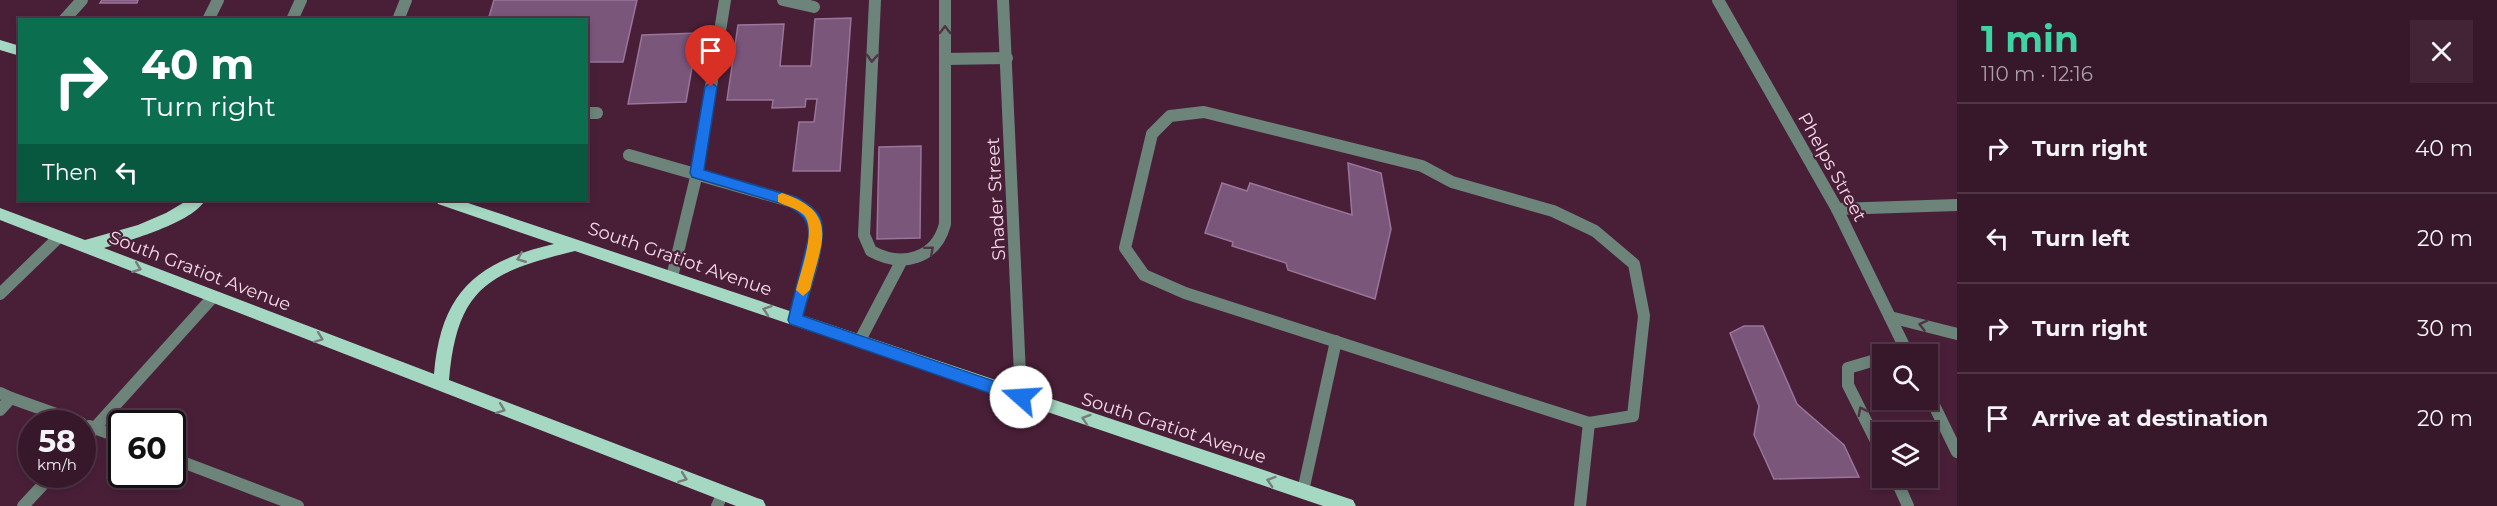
<!DOCTYPE html>
<meta charset="utf-8">
<style>
:root{--surface:#37172a;--page:#422436;--text:#f1f3f6;--muted:#aa9fa8;--line:#513647;--accent:#3ed4a3}
body{margin:0;font-family:Montserrat,sans-serif;background:var(--page);color:var(--text);height:100vh;display:flex;flex-direction:column;font-size:22px;white-space:nowrap}
*{box-sizing:border-box;margin:0}
p{font-size:20px;color:var(--muted)}
.icon{flex:none;width:33px;height:33px;fill:none;stroke:currentColor;stroke-width:2;stroke-linecap:round;stroke-linejoin:round}
.map{position:relative;flex:1;overflow:hidden}
.details{display:flex;flex-direction:column;background:var(--surface);width:540px}
.details>*{flex:none}
.top-card{position:absolute;left:18px;top:18px;width:570px;height:183px;border-radius:0px;box-shadow:0 3px 9px #0003,0 0 0 2px var(--line);background:#0b6e4f;color:#fff;overflow:hidden}
.fabs{position:absolute;left:1872px;top:344px;display:grid;gap:12px}
.fabs a{display:grid;place-items:center;width:66px;height:66px;border-radius:0px;background:var(--surface);box-shadow:0 3px 9px #0003,0 0 0 2px var(--line);font-size:30px}
.speed{position:absolute;left:18px;top:410px;display:flex;gap:12px;font-size:30px;font-weight:700;text-align:center}
.speed>*{display:grid;place-content:center;width:78px;height:78px;border-radius:50%;background:var(--surface);box-shadow:0 3px 9px #0003,0 0 0 2px var(--line);line-height:1}
.speed small{font-size:15px;font-weight:400}
.speed .limit{border:3px solid #111;border-radius:9px;background:#fff;color:#111}
.pin{position:absolute;display:grid;place-items:center;width:51px;height:51px;color:#fff;margin:-62px -26px;border-radius:50% 50% 50% 0;rotate:-45deg;box-shadow:0 0 6px #0007}
.pin .icon{rotate:45deg}
.me{position:absolute;width:66px;margin:-33px;rotate:289deg;stroke-linejoin:round;filter:drop-shadow(0 0 4px #0008)}
.turn{display:flex;align-items:center;gap:21px;height:126px;padding:0 24px;font-size:27px}
.turn .icon{width:78px;height:78px;stroke-width:2.5}
.turn b{display:block;font-size:42px;line-height:51px}
.then{display:flex;align-items:center;height:57px;padding:0 24px;background:#0003;gap:12px;font-size:22px}
.round{display:grid;place-items:center;flex:none;width:63px;height:63px;border-radius:0px;background:var(--page)}
.headline{display:flex;align-items:center;justify-content:space-between;height:102px;padding:0 24px}
h1{font-size:36px;font-weight:700;line-height:45px;color:var(--accent)}
ul{padding:0;list-style:none}
li{display:flex;align-items:center;gap:18px;height:90px;padding:0 24px;border-top:2px solid var(--line)}
li div{flex:1}
li b{display:block;font-size:22px}
li em{font-style:normal}
main{display:flex;flex:1;min-height:0}
.map>svg:first-child{display:block}
.building{fill:#7b567b;stroke:#9a749a;stroke-width:1.5}
.lines{fill:none;stroke-linecap:round;stroke-linejoin:round}
.lane{stroke:#6c8479;stroke-width:12}
.street{stroke:#6c8479;stroke-width:12}
.primary{fill:#a5d8c2;fill-rule:evenodd}
.oneway{stroke:#503345}
.oneway2{stroke:#777c7d}
.route{fill:#1a73e8;stroke:#114b97;stroke-width:1.5}
.slow{fill:#f59e0b}
.labels{text-anchor:middle;dominant-baseline:central;stroke-width:4.5;stroke-linejoin:round;paint-order:stroke}
.street-label{font-size:18px;fill:#f5d9e7;stroke:#491f38}
</style>
<main>
<div class="map">
<svg width="1957" height="506" viewBox="0 0 1957 506">
<rect width="100%" height="100%" fill="#491f38"/>
<g class="building">
<path d="M102,0H138L137,3H100Z"/>
<path d="M494,0H637L623,62H586V20H488Z"/>
<path d="M851,18L840,171H793L799,122H814L817,99H806L805,107L772,108L773,100H727L738,25L784,24L780,66H811L815,19Z"/>
<path d="M698,33L686,102L628,104L642,35Z"/>
<path d="M921,146L920,238L877,239L879,147Z"/>
<path d="M1348,163L1381,173L1391,229L1375,299L1288,270L1286,263L1232,246L1233,242L1205,233L1222,183L1247,191L1250,183L1352,215Z"/>
<path d="M1744,326H1763L1797,404L1844,445L1859,477L1774,479L1754,435L1759,406L1730,333Z"/>
</g>
<g class="lines">
<g class="lane">
<path d="M783,0L814,7"/>
<path d="M875,0L864,235L871,251C902,268 936,259 945,224V0"/>
<path d="M64,20L82,0"/>
<path d="M208,20L218,0"/>
<path d="M398,20L406,0"/>
<path d="M945,59L1007,58"/>
<path d="M1204,112L1422,166L1452,182L1553,211L1595,231L1634,264L1644,316L1633,416L1589,423L1185,293L1144,275L1125,248L1152,134L1170,116Z"/>
<path d="M586,113H597"/>
<path d="M629,155L793,202C800,206 811,211 814,220C823,244 802,295 795,320"/>
<path d="M672,277L697,173L725,0"/>
<path d="M0,294L59,237"/>
<path d="M1890,317L1957,334"/>
<path d="M859,342L902,260"/>
<path d="M1882,358L1848,368V385L1882,453"/>
<path d="M0,393L11,398L0,410"/>
<path d="M11,398L81,423"/>
<path d="M89,426L122,438"/>
<path d="M82,442L213,297"/>
<path d="M172,458L298,506"/>
<path d="M1895,477L1908,506"/>
<path d="M1303,491L1336,341"/>
<path d="M23,506L53,474"/>
<path d="M717,506L723,493"/>
<path d="M1580,506L1589,423"/>
</g>
<g class="street">
<path d="M1003,0L1021,397"/>
<path d="M1718,0L1837,209L1908,354"/>
<path d="M292,20L301,0"/>
<path d="M1837,209L1957,205"/>
<path d="M1928,393L1957,452"/>
</g>
<g class="primary">
<path d="M0,40L20,46V56L0,50Z"/>
<path d="M188,200H205C194,222 128,241 104,248L434,374C441,292 476,262 554,244L438,204L436,200H459L1347,498L1353,500L1356,506H1323L575,251C490,272 457,286 449,380L757,498L763,500L766,506H736L0,220V208L85,240L138,225L166,213Z"/>
</g>
</g>
<defs><path id="oneway-chevron" d="M-2-3.5L2.5 0L-2 3.5" fill="none" stroke-width="1.6" stroke-linecap="round" stroke-linejoin="round" transform="scale(1.5)"/></defs>
<g class="oneway">
<use href="#oneway-chevron" transform="translate(945 30) rotate(-90)"/>
<use href="#oneway-chevron" transform="translate(872 58) rotate(93)"/>
<use href="#oneway-chevron" transform="translate(930 250) rotate(-40)"/>
<use href="#oneway-chevron" transform="translate(1923 325) rotate(-165)"/>
<use href="#oneway-chevron" transform="translate(1862 411) rotate(-117)"/>
</g>
<g class="oneway2">
<use href="#oneway-chevron" transform="translate(521 258) rotate(158)"/>
<use href="#oneway-chevron" transform="translate(137 268) rotate(21)"/>
<use href="#oneway-chevron" transform="translate(767 310) rotate(-161)"/>
<use href="#oneway-chevron" transform="translate(319 338) rotate(21)"/>
<use href="#oneway-chevron" transform="translate(501 409) rotate(21)"/>
<use href="#oneway-chevron" transform="translate(1086 419) rotate(-162)"/>
<use href="#oneway-chevron" transform="translate(683 478) rotate(21)"/>
<use href="#oneway-chevron" transform="translate(1271 481) rotate(-162)"/>
</g>
<path class="route" d="M711,82L717,87L704,170L798,198C807,204 817,209 821,220C828,241 808,293 803,316L1026,392L1028,397L1026,402L1021,404L790,324L788,320L809,236C808,219 803,215 789,206L692,177L690,173L705,87Z"/>
<path class="slow" d="M782,193C841,213 821,243 810,290L803,296L796,290C800,273 817,229 804,215C798,209 786,206 778,202V195Z"/>
<g class="labels">
<g class="street-label">
<text transform="translate(1832 167) rotate(61)">Phelps Street</text>
<text transform="translate(996 199) rotate(-93)">Shader Street</text>
<text transform="translate(680 259) rotate(19)">South Gratiot Avenue</text>
<text transform="translate(200 271) rotate(21)">South Gratiot Avenue</text>
<text transform="translate(1174 428) rotate(18)">South Gratiot Avenue</text>
</g>
</g>
</svg>
<div class="fabs">
<a><svg class="icon" aria-label="search" viewBox="0 0 24 24"><circle cx="10" cy="10" r="6"/><path d="M15 15l6 6"/></svg></a>
<a><svg class="icon" aria-label="layers" viewBox="0 0 24 24"><path d="M12 4l9 5-9 5-9-5zM3 14l9 5 9-5"/></svg></a>
</div>
<div class="speed"><div>58<small>km/h</small></div><div class="limit">60</div></div>
<div class="pin" style="left:711px;top:87px;background:#d93025"><svg class="icon" aria-label="arrive" viewBox="0 0 24 24"><path d="M6 21V4h12l-3 4 3 4H6"/></svg></div>
<svg class="me" style="left:1021px;top:397px" viewBox="-20 -20 40 40"><circle r="19" fill="#fff"/><path d="M0-13L10 11 0 6-10 11z" fill="#1a73e8"/></svg>
<div class="top-card">
<div class="turn"><svg class="icon" aria-label="right" viewBox="0 0 24 24"><path d="M7 20v-9h11M14 6l5 5-5 5"/></svg><div><b>40 m</b>Turn right</div></div>
<div class="then">Then<svg class="icon" aria-label="left" viewBox="0 0 24 24"><path d="M17 20v-9H6M10 6l-5 5 5 5"/></svg></div>
</div>
</div>
<section class="details">
<div class="headline"><div><h1>1 min</h1><p>110 m · 12:16</p></div><a class="round"><svg class="icon" aria-label="close" viewBox="0 0 24 24"><path d="M6 6l12 12M18 6L6 18"/></svg></a></div>
<ul>
<li><svg class="icon" aria-label="right" viewBox="0 0 24 24"><path d="M7 20v-9h11M14 6l5 5-5 5"/></svg><div><b>Turn right</b></div><em>40 m</em></li>
<li><svg class="icon" aria-label="left" viewBox="0 0 24 24"><path d="M17 20v-9H6M10 6l-5 5 5 5"/></svg><div><b>Turn left</b></div><em>20 m</em></li>
<li><svg class="icon" aria-label="right" viewBox="0 0 24 24"><path d="M7 20v-9h11M14 6l5 5-5 5"/></svg><div><b>Turn right</b></div><em>30 m</em></li>
<li><svg class="icon" aria-label="arrive" viewBox="0 0 24 24"><path d="M6 21V4h12l-3 4 3 4H6"/></svg><div><b>Arrive at destination</b></div><em>20 m</em></li>
</ul>
</section>
</main>
